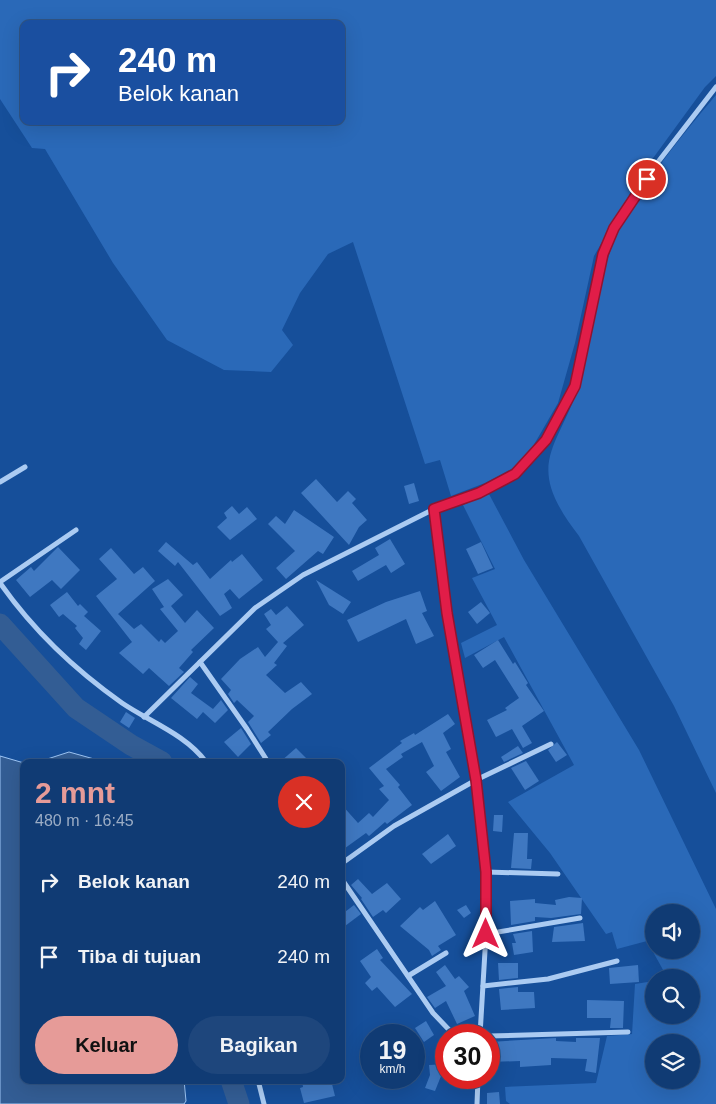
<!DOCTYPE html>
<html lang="id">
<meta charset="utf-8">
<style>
:root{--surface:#103b74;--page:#1e467c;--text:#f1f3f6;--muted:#9cadc5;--line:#305586;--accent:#e69b98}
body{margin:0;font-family:Helvetica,sans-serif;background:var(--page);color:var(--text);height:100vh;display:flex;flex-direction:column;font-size:19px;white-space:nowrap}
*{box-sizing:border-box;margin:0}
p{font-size:16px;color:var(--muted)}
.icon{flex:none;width:28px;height:28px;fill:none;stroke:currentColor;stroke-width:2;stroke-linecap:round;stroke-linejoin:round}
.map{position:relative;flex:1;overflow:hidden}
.details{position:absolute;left:20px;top:759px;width:325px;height:325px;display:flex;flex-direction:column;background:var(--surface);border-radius:10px;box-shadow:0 5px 20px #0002,0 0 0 1px var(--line)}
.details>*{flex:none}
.top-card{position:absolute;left:20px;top:20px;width:325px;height:105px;border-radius:10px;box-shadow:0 5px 20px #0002,0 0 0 1px var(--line);background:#1a4fa0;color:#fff;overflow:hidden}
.fabs{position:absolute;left:645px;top:904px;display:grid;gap:10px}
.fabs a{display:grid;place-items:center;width:55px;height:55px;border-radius:50%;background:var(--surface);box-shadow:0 5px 20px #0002,0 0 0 1px var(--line);font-size:25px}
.speed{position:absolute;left:360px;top:1024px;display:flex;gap:10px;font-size:25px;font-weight:700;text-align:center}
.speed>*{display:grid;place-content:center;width:65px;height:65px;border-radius:50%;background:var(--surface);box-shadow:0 5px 20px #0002,0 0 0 1px var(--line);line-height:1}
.speed small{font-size:12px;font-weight:400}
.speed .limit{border:8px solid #d22;background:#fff;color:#111}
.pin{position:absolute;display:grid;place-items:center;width:42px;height:42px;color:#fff;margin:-21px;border:2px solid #fff;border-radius:50%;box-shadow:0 1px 5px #0007}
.me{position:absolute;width:55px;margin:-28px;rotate:0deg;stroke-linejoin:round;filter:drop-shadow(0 0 4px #0008)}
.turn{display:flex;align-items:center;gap:18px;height:105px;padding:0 15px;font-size:22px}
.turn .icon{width:65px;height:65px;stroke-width:2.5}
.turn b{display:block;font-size:35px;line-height:42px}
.round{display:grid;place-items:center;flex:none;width:52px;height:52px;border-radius:26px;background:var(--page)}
.headline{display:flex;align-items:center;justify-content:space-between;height:85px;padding:0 15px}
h1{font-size:30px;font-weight:600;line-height:38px;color:var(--accent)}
.primary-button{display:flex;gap:10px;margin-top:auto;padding:10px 15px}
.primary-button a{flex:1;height:58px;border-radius:30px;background:var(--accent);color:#111;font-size:20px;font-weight:600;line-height:58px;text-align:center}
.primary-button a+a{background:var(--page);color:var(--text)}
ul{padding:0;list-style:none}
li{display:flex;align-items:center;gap:15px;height:75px;padding:0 15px}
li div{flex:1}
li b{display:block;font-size:19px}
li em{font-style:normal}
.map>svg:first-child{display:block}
.green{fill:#2a69b8;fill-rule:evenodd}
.water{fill:#335d94;stroke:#9ec6f5}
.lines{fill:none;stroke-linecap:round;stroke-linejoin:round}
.river{stroke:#335d94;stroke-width:21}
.building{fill:#3f78c1}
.street{stroke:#abcbf2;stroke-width:5}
.route-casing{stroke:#92132f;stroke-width:12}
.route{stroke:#e11d48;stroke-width:9}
</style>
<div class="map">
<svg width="716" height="1104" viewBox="0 0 716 1104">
<rect width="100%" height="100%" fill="#164f9a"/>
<g class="green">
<path d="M0,0H716V76L705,87L640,176L594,256L575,343L558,403L532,448L515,467L485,483L451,496L440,460L425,464L353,242L328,254L300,293L282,330L293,345L271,372L224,370L167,340L113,263L45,149L32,148L0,99ZM24,24H341V121H24Z"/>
<path d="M716,95V793L674,706L579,536C521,461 559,451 582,377C586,364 586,349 589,336C593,310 600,281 609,255C627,201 679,139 716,95Z"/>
<path d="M489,494L524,560L639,750L716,909V1104H510L506,1101L505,1087L596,1083L607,1036L632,1034L635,984L654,981V1015H691V978L667,977L647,941L617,949L612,932L606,934L550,853L508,802L574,765L504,637L465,658L461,643L497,625L472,578L495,569L463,505ZM654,912H691V950H654ZM654,1042H691V1080H654Z"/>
</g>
<g class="water">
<path d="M69,752L105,762H38Z"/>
<path d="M0,756L24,763V1080H184L186,1101L184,1104H0Z"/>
</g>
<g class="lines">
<g class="river">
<path d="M0,624L76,708L131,745L162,762"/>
<path d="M231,1080L239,1104"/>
</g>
</g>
<g class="building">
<path d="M316,479L337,502L348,491L356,499L352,503L367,520L359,527L349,545L301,493Z"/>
<path d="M414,483L419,501L409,504L404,486Z"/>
<path d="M232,506L239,514L247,507L257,519L230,540L217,527L227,518L224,513Z"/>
<path d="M294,510L334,537L323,554L318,551L286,579L276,568L295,551L268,524L276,516L285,524Z"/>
<path d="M390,539L405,564L391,573L386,565L358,581L352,571L379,555L375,548Z"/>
<path d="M166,542L193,565L197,562L210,579L231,560L232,562L242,554L263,580L239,599L230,589L224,594L232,608L220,616L178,562L175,566L158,551Z"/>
<path d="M481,542L493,568L478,574L466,549Z"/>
<path d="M58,547L80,570L61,589L52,580L30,597L16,580L31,567L34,571Z"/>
<path d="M111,548L134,574L143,567L155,581L118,614L134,629L141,624L159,642L161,639L165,643L178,631L160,609L164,607L152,589L168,579L183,595L171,606L185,623L197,610L214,628L191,650L193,652L179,668L184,672L169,686L149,668L143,674L119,653L132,642L96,596L117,579L99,559Z"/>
<path d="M316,580L351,602L343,614L329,605Z"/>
<path d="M420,591L427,611L422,613L434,636L416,644L406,619L358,642L347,620L386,602Z"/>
<path d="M67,592L78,606L80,604L88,612L84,616L101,631L86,650L79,644L83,638L75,628L77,626L63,614L59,617L50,605Z"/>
<path d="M481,602L490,613L477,624L468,612Z"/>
<path d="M287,606L304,625L283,643L287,646L274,663L277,665L266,675L285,693L301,682L312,694L292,709L268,732L271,735L261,743L248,722L254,716L237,700L234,703L228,694L231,690L221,679L240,659L258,647L265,657L278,642L266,629L271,625L264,614L271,609L276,615Z"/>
<path d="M498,640L513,664L515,662L528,683L526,685L544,711L522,726L532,743L523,748L512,729L496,737L487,720L507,710L505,708L519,698L495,660L483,668L474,655Z"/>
<path d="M190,677L198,684L191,693L213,709L221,700L228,710L215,723L203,712L197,719L171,698Z"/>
<path d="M126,712L135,718L129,728L120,722Z"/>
<path d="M448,714L455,724L443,733L451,749L446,752L460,777L441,791L426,772L434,766L422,742L401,754L403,757L386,769L400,785L398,787L412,805L387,824L385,822L369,836L366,833L341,851V804L358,823L369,813L373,817L389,800L379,789L384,786L369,768L402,743L400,741L414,733L415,735Z"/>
<path d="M241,728L251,744L238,757L224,742Z"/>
<path d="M557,742L567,755L556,762L548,750Z"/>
<path d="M518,746L523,753L504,762L501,757Z"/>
<path d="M296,748L310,762H280Z"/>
<path d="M526,761L539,781L525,790L511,768Z"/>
<path d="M494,815H503L502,832L493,831Z"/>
<path d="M514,833H528L527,859H532L531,869L511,868Z"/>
<path d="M448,834L456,846L431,864L422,854Z"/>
<path d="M358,879L372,894L387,883L401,899L386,913L383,910L373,917L361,899L362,898L351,885Z"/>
<path d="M569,897L582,898L581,914L551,918L535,917V921L511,925L510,901L535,899V903L556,905L555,900Z"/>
<path d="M435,901L456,935L438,946L441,950L432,956L429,950L400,926L420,907L423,910Z"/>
<path d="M354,905L361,914L345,926L341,921V915Z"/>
<path d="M466,905L471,913L464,918L457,910Z"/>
<path d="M583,923L585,941L552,942L554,927Z"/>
<path d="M532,931L533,952L514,955L512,943H516L513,934Z"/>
<path d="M377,949L383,958L380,960L412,994L395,1007L377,987L372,991L365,983L371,977L360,961Z"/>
<path d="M498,963H518V978L499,980Z"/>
<path d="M445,965L455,979L459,976L469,987L464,991L475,1016L457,1024L446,1001L435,1008L427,997L446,986L436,972Z"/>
<path d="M638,965L639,982L610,984L609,968Z"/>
<path d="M518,987V992H534L535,1008L501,1010L499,989Z"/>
<path d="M587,1000L624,1001L623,1028H610L611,1018H587Z"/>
<path d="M426,1021L434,1035L424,1042L415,1028Z"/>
<path d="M556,1038V1041L576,1042V1038H600L596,1073L585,1071L587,1059L551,1058V1065L520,1067V1061L489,1062V1042Z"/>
<path d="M446,1064V1076H441L435,1091L425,1088L430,1075L429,1065Z"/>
<path d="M302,1080H331L335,1096L304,1103L300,1088L303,1087Z"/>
<path d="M499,1092L500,1104H487V1093Z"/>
</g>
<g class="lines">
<g class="street">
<path d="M0,482L25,467"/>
<path d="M434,509L447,613L476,780L486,872V934L480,1035"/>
<path d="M0,582L76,530"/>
<path d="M0,583C33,630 75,670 122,703C150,722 185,734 206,762"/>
<path d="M200,662L247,729L268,762"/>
<path d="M144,717L255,608L303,575L434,509L479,493L515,474L547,440L575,386L596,280L603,254L614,228L658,162L716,87"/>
<path d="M341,864L394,826L476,780L551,744"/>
<path d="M486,872L558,874"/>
<path d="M341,878L433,1013L454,1035"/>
<path d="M486,934L580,918"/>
<path d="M408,976L446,953"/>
<path d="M483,986L548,979L617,961"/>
<path d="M489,1036L628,1032"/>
<path d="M258,1080L264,1104"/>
<path d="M477,1104L478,1078"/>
</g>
</g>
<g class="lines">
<defs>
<path id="route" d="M486,934V872L476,780L447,613L434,509L479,493L515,474L546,440L575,386L603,254L614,228L647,179"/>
</defs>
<use href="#route" class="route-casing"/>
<use href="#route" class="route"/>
</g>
</svg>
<div class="fabs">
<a><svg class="icon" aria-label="sound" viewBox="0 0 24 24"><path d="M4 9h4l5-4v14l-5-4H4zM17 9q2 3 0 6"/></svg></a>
<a><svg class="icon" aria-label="search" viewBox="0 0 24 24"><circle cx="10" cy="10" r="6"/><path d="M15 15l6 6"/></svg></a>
<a><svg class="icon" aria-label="layers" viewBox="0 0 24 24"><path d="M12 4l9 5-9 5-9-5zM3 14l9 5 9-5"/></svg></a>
</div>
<div class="speed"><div>19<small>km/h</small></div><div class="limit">30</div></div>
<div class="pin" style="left:647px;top:179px;background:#d93025"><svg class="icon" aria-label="arrive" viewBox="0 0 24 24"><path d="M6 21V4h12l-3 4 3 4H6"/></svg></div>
<svg class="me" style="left:486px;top:934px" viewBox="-20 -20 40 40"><path d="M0-17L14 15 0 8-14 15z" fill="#e11d48" stroke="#fff" stroke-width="4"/></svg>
<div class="top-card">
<div class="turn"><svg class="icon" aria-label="right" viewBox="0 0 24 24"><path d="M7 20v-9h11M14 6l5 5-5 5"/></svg><div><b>240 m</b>Belok kanan</div></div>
</div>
<section class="details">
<div class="headline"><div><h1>2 mnt</h1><p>480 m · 16:45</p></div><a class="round" style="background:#d93025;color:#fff"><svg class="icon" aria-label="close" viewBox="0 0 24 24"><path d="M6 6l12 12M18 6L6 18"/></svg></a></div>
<ul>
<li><svg class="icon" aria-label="right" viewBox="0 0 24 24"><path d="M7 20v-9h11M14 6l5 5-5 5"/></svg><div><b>Belok kanan</b></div><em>240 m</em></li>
<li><svg class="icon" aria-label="arrive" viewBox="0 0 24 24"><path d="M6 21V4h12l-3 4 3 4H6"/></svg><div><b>Tiba di tujuan</b></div><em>240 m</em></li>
</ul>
<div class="primary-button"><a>Keluar</a><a>Bagikan</a></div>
</section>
</div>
